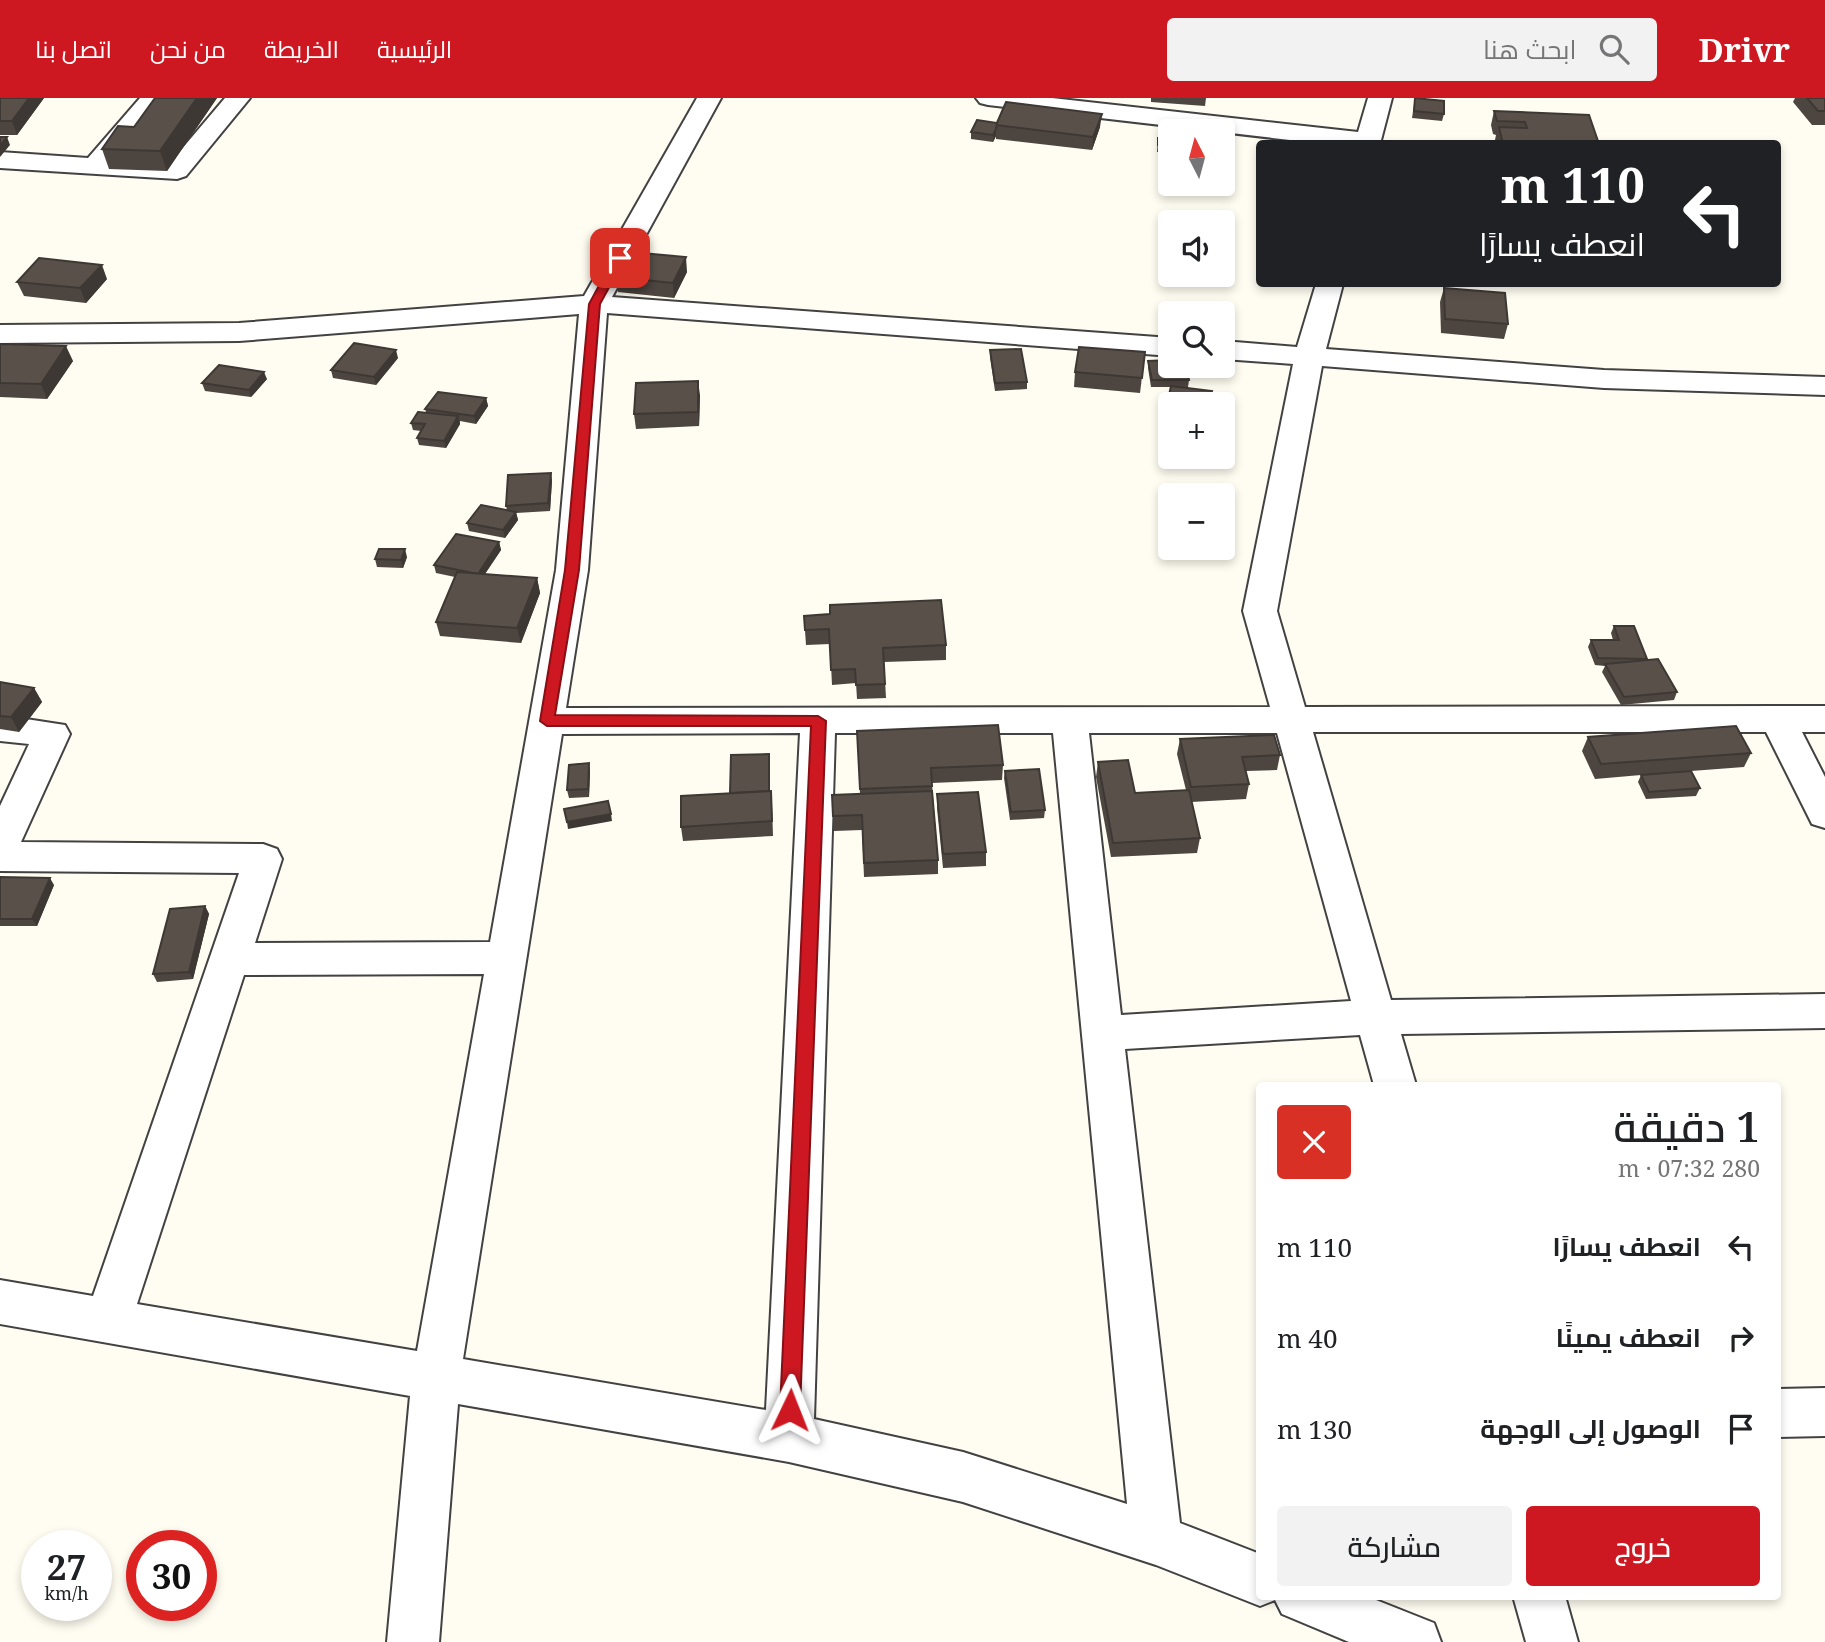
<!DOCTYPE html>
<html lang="ar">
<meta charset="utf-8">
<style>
:root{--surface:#fff;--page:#f2f2f2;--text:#202124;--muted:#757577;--accent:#ce1821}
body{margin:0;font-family:"Noto Serif",Cairo,serif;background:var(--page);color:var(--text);direction:rtl;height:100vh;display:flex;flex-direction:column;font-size:26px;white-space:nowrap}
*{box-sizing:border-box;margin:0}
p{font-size:23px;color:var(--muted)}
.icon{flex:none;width:38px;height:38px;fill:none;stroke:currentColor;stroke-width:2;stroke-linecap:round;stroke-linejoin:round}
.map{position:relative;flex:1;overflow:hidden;direction:ltr}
.details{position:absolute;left:1256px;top:984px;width:525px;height:518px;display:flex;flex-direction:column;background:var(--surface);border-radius:7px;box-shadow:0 4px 10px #0003;direction:rtl}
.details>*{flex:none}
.hud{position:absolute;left:1256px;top:42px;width:525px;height:147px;border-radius:7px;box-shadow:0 4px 10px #0003;direction:rtl;background:#202124;color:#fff;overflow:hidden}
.needle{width:46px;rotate:354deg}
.fabs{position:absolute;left:1158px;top:21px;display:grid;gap:14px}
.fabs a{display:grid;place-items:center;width:77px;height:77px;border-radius:7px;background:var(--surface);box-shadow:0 4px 10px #0003;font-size:35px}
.speed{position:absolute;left:21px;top:1432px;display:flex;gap:14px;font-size:35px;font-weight:700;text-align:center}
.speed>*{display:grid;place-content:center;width:91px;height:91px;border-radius:50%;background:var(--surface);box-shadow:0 4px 10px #0003;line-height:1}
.speed small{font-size:18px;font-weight:400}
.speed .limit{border:10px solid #d22;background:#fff;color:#111}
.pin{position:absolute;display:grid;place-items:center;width:60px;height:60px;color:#fff;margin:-30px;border-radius:14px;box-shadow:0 4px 10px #0006}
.me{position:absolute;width:77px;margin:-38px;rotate:2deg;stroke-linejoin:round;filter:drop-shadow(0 0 5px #0008)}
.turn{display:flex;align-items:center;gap:24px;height:147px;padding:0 21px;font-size:32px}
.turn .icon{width:91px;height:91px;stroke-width:2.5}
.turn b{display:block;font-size:49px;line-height:60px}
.round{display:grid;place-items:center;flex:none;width:74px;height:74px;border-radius:7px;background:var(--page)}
.headline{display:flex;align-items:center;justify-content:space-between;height:119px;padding:0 21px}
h1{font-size:42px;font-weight:600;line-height:52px}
.cta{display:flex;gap:14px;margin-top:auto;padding:14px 21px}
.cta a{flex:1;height:80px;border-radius:7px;background:var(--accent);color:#fff;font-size:28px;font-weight:600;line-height:80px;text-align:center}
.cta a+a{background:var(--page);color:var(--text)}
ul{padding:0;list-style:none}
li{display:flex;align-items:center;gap:21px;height:91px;padding:0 21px}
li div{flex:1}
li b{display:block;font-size:26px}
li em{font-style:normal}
header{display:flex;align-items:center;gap:42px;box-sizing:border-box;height:98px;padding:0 35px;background:var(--accent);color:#fff}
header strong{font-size:33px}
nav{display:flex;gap:38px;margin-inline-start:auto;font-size:24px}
.search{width:490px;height:63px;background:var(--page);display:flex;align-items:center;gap:18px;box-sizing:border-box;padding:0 24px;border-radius:7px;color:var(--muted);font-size:26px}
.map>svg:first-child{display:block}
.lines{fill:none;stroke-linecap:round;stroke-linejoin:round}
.minor-casing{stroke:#424242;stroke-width:4}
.minor{fill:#fff;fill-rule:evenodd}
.wall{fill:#4d4540}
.shaded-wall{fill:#3e3834}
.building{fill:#59504a;stroke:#3e3834;stroke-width:2}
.route{fill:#ce1821;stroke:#861015;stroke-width:2}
</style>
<header>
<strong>Drivr</strong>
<div class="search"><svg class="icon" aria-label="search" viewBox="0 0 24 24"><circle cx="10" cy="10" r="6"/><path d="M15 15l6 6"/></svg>ابحث هنا</div>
<nav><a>الرئيسية</a><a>الخريطة</a><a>من نحن</a><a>اتصل بنا</a></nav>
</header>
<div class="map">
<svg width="1825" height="1544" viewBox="0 0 1825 1544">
<rect width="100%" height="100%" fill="#fffcf1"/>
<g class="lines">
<defs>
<g id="minor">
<path d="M140,0H165L113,61L170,65L225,0H250L186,78L177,81L0,70V54L88,60Z"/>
<path d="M697,0H721L612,199L1171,240V258L607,215L588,472L566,610L1270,609L1243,513L1293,266L1223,261V243L1297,249L1316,186H1343L1326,251L1604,272L1825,279V297L1604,290L1322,268L1277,513L1305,609L1825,608V634H1802L1825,679V730L1812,726L1766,634H1313L1391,902L1825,896V930L1401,936L1416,987H1374L1360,937L1125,951L1180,1425L1260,1456V1498H1366L1434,1525L1441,1544H1349L1282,1516L1275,1502L1260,1508L1156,1467L963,1404L789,1364L458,1306L439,1544H387L410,1298L0,1226V1182L93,1198L239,775L0,773V708L29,646L0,643V617L65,627L70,636L21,744L263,746L277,751L282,761L255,845L490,844L556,472L579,216L239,243L0,245V227L239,225L584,198ZM800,635L766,1312L463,1261L562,636ZM835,635H1053L1127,1406L963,1354L814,1321ZM1089,635H1277L1351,903L1121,917ZM484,876L417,1253L137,1206L244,877Z"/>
<path d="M976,0H1052L1358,34L1368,0H1392L1380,46H1325L988,7L980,5Z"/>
<path d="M1825,1290V1338L1778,1339V1291Z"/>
<path d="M1513,1498H1565L1578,1544H1526Z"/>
</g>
</defs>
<use href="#minor" class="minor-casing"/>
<use href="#minor" class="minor"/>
</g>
<g class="wall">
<path d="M0,0H44L17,37H0Z"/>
<path d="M155,0H217L167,73L109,71L102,51L134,29Z"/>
<path d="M1151,0H1206L1205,8L1151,4Z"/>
<path d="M1415,0L1444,16L1442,23L1412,20Z"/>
<path d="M1795,0H1825V27H1812L1793,4Z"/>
<path d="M1494,13L1599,46H1496L1495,42L1496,37L1493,36L1491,27Z"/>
<path d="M997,25L1100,29L1092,52L996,41V38L993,44L971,41V34Z"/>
<path d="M1158,40L1171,41V55L1157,54Z"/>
<path d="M1189,86H1214V89Z"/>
<path d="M687,174L674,200L618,194L616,179Z"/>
<path d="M107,181L86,205L24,198L17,184Z"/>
<path d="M1444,190L1508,226L1504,241L1441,235L1440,204Z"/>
<path d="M0,246L73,263L47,301L0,299Z"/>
<path d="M990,252L1027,284V291L995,293L990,259Z"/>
<path d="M1145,254L1140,295L1074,289L1075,274Z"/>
<path d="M398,260L376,287L333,280L331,272Z"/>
<path d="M1148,263L1189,282L1188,289H1183L1212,293L1209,306H1181L1168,305L1171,289H1151L1148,270Z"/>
<path d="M267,281L251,299L205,293L202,285Z"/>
<path d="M700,297L699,328L636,331L634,316Z"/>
<path d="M486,300L488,308L476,326L460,323V326L446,350L419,347L417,340L421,333L413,332L411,325L426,314L425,311Z"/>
<path d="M552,382L550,413L516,415L518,422L505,440L469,433L467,425L507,412L506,408Z"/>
<path d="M499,444L501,452L485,476L537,480L540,495L521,545L440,538L436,524L455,479L436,475L434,467Z"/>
<path d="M407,459L403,470L377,469L375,461Z"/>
<path d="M804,518L946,547V562L884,564L886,600L857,601L856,585L832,587L830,546L806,547Z"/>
<path d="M1614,528L1647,561L1646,563L1677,594L1674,602L1621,607L1602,574L1605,568L1595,567L1588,549L1591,542H1613L1611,535Z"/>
<path d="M0,584L34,590L42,604L19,634L0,631Z"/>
<path d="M857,633L1003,667L1002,682L932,685L938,762V776L864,779L862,732L834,733L832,697L860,696Z"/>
<path d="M1588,639L1751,655L1744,669L1691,673L1700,690L1696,698L1646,701L1638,684L1641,677L1595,681L1582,653Z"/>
<path d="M1180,641L1280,657L1277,672L1246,673L1249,686L1246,701L1191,704L1200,740L1197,755L1111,759L1096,679L1098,664L1135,695L1186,692L1177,656Z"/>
<path d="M769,656L770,693H771L772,707L773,738L683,743L681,729L730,695Z"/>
<path d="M590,672L589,699L569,700L567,692Z"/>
<path d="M1005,673L1045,712L1044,720L1010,722L1004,680Z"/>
<path d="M937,696L986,754V768L943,770L937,710Z"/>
<path d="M0,779L54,787L37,828H0Z"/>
<path d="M205,808L209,816L193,881L157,884L153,876Z"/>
</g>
<g class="shaded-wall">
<path d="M29,0H44L17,37L12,23Z"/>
<path d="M197,0H217L167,73L160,53Z"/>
<path d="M1102,16L1100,29L1092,52L1093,39Z"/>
<path d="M996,31V38L993,44V37Z"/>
<path d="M7,39L10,47L0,59V48Z"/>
<path d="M686,159L687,174L674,200L673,185Z"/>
<path d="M102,167L107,181L86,205L80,190Z"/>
<path d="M66,248L73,263L47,301L41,286Z"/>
<path d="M396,252L398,260L376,287L374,279Z"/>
<path d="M264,274L267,281L251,299L249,292Z"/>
<path d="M698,283L700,297L699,328L698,314Z"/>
<path d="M486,300L488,308L476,326L474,318Z"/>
<path d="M458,318L460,326L446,350L444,343Z"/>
<path d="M551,375L552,382L550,413L548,405Z"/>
<path d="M516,414L518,422L505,440L503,432Z"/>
<path d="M499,444L501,452L480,483L478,476Z"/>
<path d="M405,451L407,459L403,470L401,462Z"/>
<path d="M537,480L540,495L521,545L517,530Z"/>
<path d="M34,590L42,604L19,634L11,619Z"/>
<path d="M589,665L590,672L589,699L588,691Z"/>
<path d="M611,716L612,723L568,731L567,724Z"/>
<path d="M50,780L54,787L37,828L32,821Z"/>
<path d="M205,808L209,816L193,881L189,874Z"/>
</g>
<g class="building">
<path d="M0,0H29L12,23H0Z"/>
<path d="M155,0H197L160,53L102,51L118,28L134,29Z"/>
<path d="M1415,0L1444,3V16L1414,13Z"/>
<path d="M1807,0H1825V13H1818Z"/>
<path d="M1006,4L1102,16L1093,39L996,27Z"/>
<path d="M1494,13L1589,17L1599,46H1503L1499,29L1527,30L1525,24L1497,23Z"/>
<path d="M977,22L997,25L996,31L993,37L971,34Z"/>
<path d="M0,39H7L0,48Z"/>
<path d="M1158,40L1171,41V48L1158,47Z"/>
<path d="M630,154L686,159L673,185L616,179Z"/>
<path d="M39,160L102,167L80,190L17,184Z"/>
<path d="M1444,190L1505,195L1508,226L1445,221Z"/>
<path d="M354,245L396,252L374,279L331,272Z"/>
<path d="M0,246L66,248L41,286L0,285Z"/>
<path d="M1079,249L1145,254L1142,280L1075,274Z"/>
<path d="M1021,251L1027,284L995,285L990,252Z"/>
<path d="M1171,262V268H1186L1189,282H1152L1148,263Z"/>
<path d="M219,267L264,274L249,292L202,285Z"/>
<path d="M698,283V314L634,316L636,285Z"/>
<path d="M1171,288L1212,293L1209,302L1169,297Z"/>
<path d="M438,294L486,300L474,318L425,311Z"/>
<path d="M418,314L458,318L444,343L417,340L425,326L411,325Z"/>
<path d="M551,375L548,405L506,408L508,377Z"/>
<path d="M481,407L516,414L503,432L467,425Z"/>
<path d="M456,436L499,444L478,476L434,467Z"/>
<path d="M379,451H405L401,462L375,461Z"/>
<path d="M457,474L537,480L517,530L436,524Z"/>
<path d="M941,502L946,547L883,550L885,586L856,587L855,571L831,572L829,531L805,532L804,518L830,516V507Z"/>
<path d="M1614,528H1634L1647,561L1598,560L1591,542H1619Z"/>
<path d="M1658,561L1677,594L1624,599L1605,566Z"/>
<path d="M0,584L34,590L11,619L0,618Z"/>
<path d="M998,627L1003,667L931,670L932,688L860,691L857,633Z"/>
<path d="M1736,628L1751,655L1601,666L1588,639Z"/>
<path d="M1274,637L1280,657L1242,659L1249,686L1191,689L1180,641Z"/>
<path d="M769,656V693L730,695L731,657Z"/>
<path d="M1128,662L1135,695L1189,692L1200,740L1113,745L1098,664Z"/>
<path d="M589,665L588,691L567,692L569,667Z"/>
<path d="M1039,671L1045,712L1011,714L1005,673Z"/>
<path d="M1691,673L1700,690L1649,694L1641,677Z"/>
<path d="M771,693L772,723L681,729V698Z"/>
<path d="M932,693L938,762L864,765L862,717L833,718L832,697Z"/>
<path d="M978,694L986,754L943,756L937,696Z"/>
<path d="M608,703L611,716L567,724L564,711Z"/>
<path d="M0,779L50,780L32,821H0Z"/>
<path d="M205,808L189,874L153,876L170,811Z"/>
</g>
<path class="route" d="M620,157L625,160L600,206L579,472L555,617L818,618L826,623L800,1312L797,1319L790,1322L782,1319L780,1312L811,628H547L540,623L565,472L589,206L614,160Z"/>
</svg>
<div class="fabs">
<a><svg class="needle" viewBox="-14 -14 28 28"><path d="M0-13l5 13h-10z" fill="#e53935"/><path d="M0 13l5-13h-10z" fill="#757577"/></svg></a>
<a><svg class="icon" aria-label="sound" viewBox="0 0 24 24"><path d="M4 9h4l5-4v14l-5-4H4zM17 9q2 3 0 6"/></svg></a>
<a><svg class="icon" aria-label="search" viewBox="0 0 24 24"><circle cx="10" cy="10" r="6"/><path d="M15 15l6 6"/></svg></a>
<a>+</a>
<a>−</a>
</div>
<div class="speed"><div>27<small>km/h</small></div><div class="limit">30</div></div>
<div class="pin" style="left:620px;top:160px;background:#d93025"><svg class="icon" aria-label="arrive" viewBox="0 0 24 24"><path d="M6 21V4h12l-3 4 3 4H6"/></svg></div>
<svg class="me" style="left:790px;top:1312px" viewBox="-20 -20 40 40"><path d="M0-17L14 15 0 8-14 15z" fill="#ce1821" stroke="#fff" stroke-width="4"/></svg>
<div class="hud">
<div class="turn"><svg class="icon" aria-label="left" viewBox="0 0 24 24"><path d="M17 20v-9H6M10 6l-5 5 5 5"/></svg><div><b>110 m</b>انعطف يسارًا</div></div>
</div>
<section class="details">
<div class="headline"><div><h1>1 دقيقة</h1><p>280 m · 07:32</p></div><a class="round" style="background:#d93025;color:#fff"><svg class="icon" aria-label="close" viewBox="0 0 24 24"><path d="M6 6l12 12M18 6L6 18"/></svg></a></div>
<ul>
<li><svg class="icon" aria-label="left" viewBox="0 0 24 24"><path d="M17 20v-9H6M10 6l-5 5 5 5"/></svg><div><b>انعطف يسارًا</b></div><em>110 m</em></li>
<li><svg class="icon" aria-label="right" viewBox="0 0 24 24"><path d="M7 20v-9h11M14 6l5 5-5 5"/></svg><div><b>انعطف يمينًا</b></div><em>40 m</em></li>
<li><svg class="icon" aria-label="arrive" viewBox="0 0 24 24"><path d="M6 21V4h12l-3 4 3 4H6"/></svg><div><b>الوصول إلى الوجهة</b></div><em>130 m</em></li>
</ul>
<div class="cta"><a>خروج</a><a>مشاركة</a></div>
</section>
</div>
